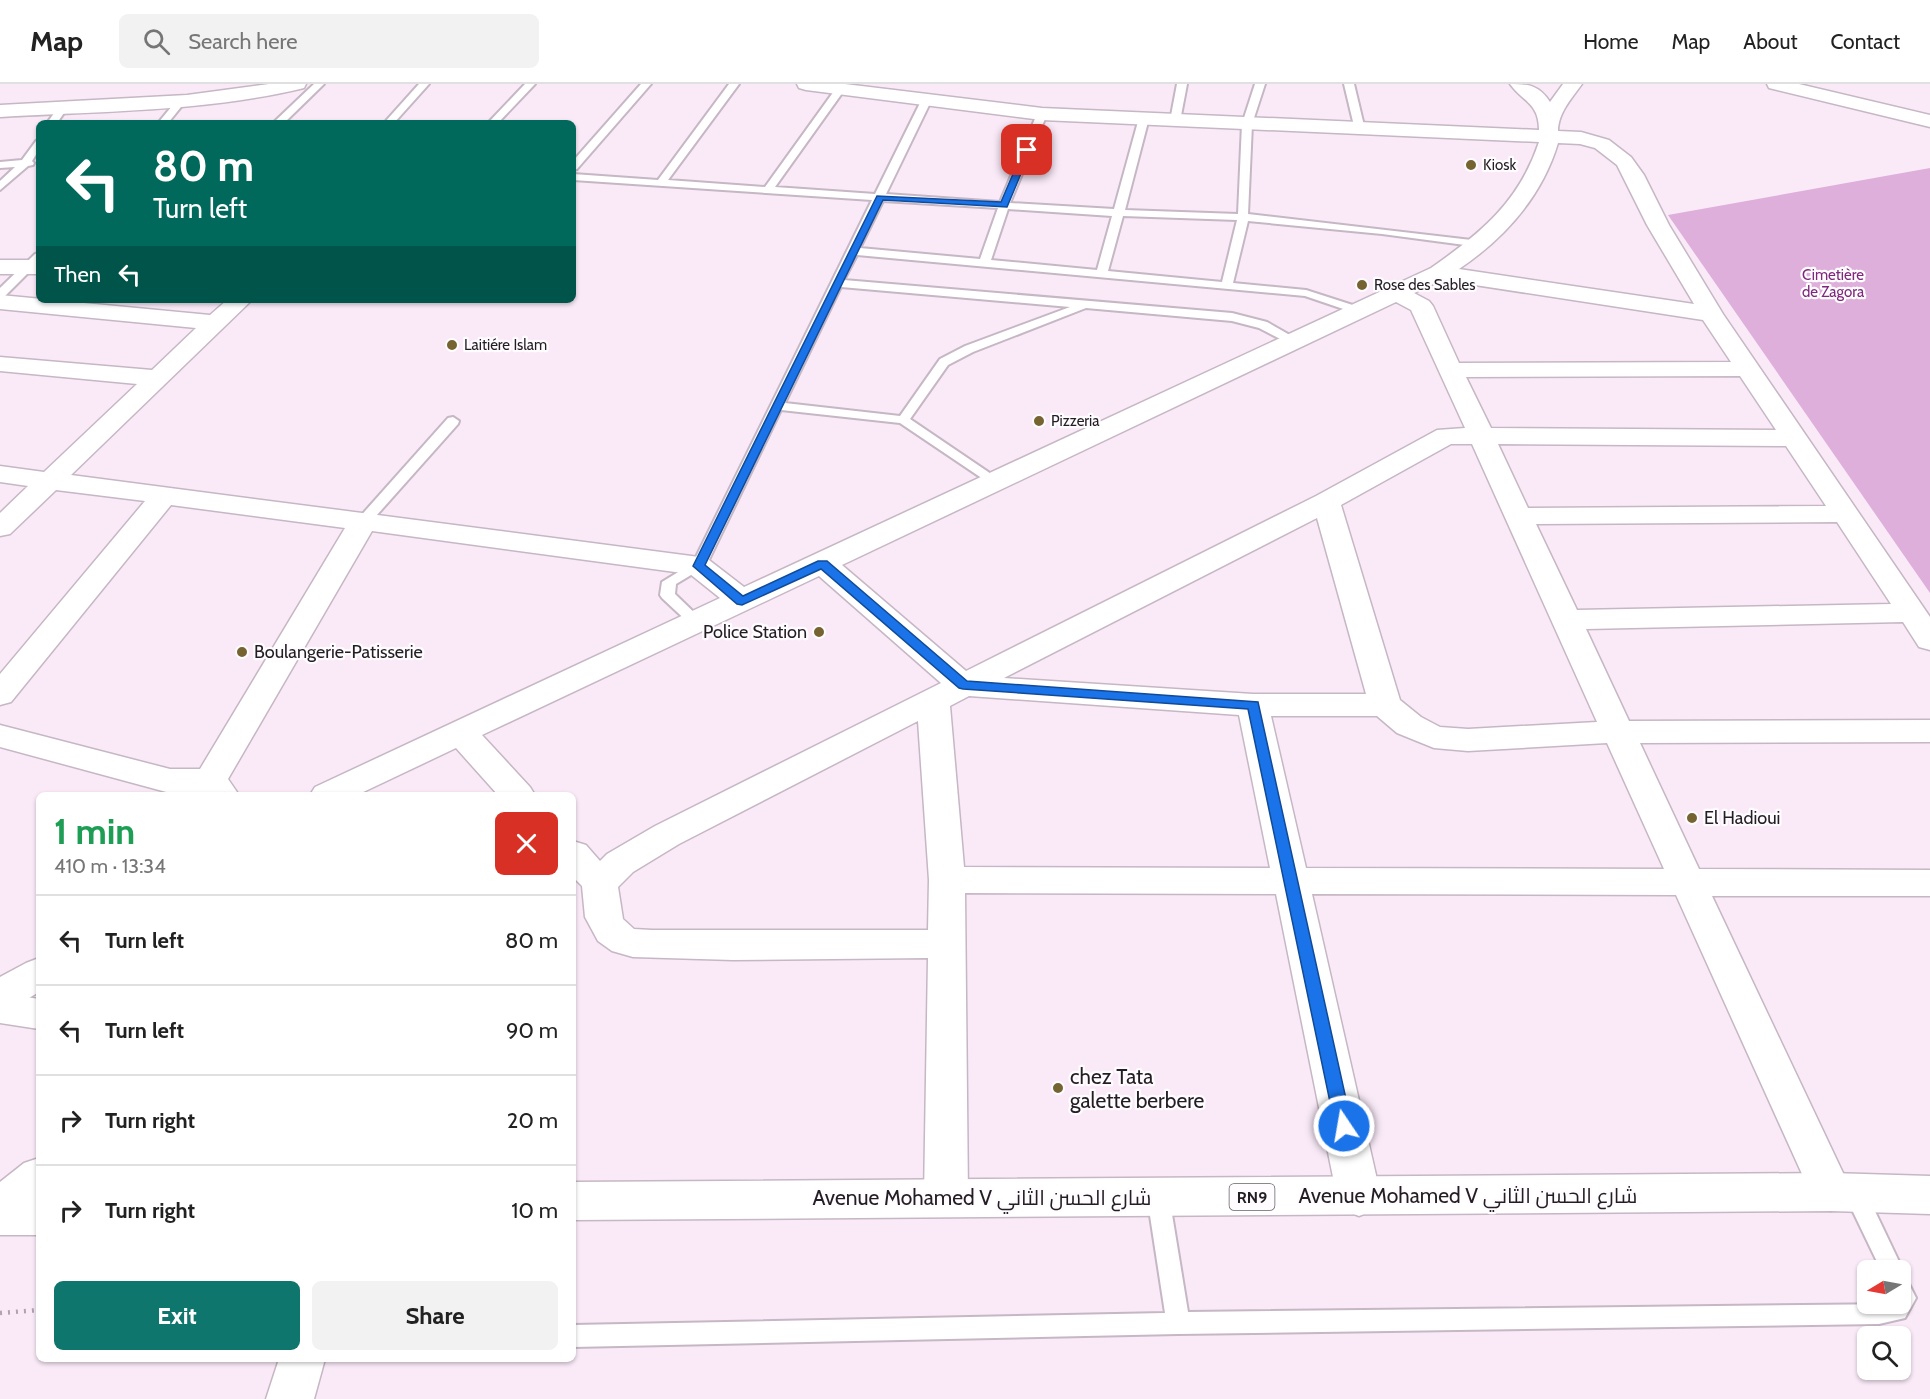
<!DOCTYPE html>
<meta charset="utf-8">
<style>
:root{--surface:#fff;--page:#f2f2f2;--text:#222;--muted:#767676;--line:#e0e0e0;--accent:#0f766e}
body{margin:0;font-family:Cabin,Cairo,sans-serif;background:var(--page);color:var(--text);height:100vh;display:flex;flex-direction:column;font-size:22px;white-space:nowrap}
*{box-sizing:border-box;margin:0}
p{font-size:20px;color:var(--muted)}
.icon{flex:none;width:33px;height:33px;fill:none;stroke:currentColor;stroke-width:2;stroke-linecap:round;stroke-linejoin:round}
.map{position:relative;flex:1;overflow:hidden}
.details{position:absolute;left:36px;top:708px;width:540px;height:570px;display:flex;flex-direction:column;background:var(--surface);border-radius:9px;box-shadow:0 2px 4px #0004}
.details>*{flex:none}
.banner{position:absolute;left:36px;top:36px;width:540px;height:183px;border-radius:9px;box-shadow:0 2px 4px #0004;background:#00695c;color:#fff;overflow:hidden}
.needle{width:39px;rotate:260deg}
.tools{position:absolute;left:1857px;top:1176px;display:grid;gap:12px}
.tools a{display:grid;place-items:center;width:54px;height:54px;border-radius:9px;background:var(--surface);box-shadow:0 2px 4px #0004;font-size:30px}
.pin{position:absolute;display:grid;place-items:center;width:51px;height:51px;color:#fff;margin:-26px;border-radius:12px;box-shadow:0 3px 9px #0006}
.me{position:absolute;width:66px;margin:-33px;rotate:348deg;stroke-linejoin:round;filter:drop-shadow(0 0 4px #0008)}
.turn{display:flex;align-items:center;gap:21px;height:126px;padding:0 18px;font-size:27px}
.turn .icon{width:78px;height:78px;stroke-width:2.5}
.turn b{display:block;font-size:42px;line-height:51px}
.then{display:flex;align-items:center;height:57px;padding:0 18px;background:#0003;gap:12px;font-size:22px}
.round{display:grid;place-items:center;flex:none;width:63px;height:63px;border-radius:9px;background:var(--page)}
.overview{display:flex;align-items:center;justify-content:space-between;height:102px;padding:0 18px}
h1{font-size:36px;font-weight:800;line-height:45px;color:#1e9e55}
.button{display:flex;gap:12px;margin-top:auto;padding:12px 18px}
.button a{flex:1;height:69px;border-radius:9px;background:var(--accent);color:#fff;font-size:24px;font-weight:800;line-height:69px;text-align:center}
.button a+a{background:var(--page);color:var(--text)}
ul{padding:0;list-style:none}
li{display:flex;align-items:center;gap:18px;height:90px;padding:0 18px;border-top:2px solid var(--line)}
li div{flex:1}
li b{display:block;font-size:22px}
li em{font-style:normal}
header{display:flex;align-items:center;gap:36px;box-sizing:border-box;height:84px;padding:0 30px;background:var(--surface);border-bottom:2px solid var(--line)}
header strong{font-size:28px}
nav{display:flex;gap:33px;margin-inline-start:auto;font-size:21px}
.search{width:420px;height:54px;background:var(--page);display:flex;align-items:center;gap:15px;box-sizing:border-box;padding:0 21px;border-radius:9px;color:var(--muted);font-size:22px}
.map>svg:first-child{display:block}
.green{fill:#ddafda}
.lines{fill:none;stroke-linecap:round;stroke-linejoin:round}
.service-casing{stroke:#c6b7c5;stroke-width:4}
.minor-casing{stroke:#c6b7c5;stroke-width:3}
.primary-casing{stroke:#c6b7c5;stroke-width:3}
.path{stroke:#afa3ae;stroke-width:4.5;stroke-dasharray:2 6;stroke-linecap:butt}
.service{fill:#fff;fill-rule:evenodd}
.minor{fill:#fff;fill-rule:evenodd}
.primary{fill:#fff;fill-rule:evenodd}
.route{fill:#1a73e8;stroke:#114b97;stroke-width:1.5}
.poi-dot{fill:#756331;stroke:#fffcff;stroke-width:2}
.labels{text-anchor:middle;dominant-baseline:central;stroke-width:4.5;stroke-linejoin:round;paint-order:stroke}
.far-poi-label{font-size:15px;fill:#231e23;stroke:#fffcff;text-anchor:start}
.far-park-label{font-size:15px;fill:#7d287c;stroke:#fffcff}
.shield{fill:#fffcff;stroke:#656165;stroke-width:1.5}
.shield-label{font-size:16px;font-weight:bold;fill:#231e23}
.poi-label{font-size:18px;fill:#231e23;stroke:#fffcff;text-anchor:start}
.near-poi-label{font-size:21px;fill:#231e23;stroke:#fffcff;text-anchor:start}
.near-street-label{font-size:21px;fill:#231e23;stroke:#fffcff}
</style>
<header>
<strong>Map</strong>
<div class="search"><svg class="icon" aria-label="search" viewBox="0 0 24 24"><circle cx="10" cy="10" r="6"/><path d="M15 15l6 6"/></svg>Search here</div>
<nav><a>Home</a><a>Map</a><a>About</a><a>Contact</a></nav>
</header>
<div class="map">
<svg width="1930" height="1315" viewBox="0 0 1930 1315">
<rect width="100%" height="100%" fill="#faeaf8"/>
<path class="green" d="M1930,84V509L1668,131Z"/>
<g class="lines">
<defs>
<g id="service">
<path d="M314,0H324L284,39H273Z"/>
<path d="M419,0H429L394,39H384Z"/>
<path d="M525,0H535L498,39H488Z"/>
<path d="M641,0H651L577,85L573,86V77Z"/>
<path d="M729,0H739L668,96L765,103L837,3L840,2L845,5L775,103L875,110L921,17L926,14L931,17L886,110L1000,118L1037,30L1042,27L1047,30L1010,119L1114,125L1139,34L1144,31L1149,34L1125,126L1238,130L1242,40L1255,0H1265L1252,40L1248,130L1480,157L1485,160L1480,163L1382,150L1248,137L1233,199L1306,206L1365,225L1367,227L1361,231L1305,212L857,171L844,196L1232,229L1267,238L1302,258L1296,262L1292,261L1259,244L1232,237L1086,224L973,268L948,281L910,335L1000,396L1002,399L1000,402L995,403L900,339L781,326L706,482L676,500L675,510L704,538L696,543L691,541L662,514L660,511L662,498L693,479L872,116L573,96V90L658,96ZM883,117L998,124L980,175L860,164ZM1008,125L1112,132L1097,186L991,176ZM1123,132L1237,136L1222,198L1108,187ZM841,203L1070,223L965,262L940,275L900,332L785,319Z"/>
<path d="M1177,0H1187L1180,37L1175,40L1170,37Z"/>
<path d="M1344,0H1354L1365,46L1363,48L1355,46Z"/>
<path d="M177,16L185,18L168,39H158Z"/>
<path d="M63,20L68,23L57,39H47L60,21Z"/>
<path d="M39,56V66L32,77L34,79L33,81L28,82L0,106V97L15,83L0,84V78L22,76L36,57Z"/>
<path d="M39,169V178L4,213L0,214V204L35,170Z"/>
<path d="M453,333L459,337L458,340L368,441H358L356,438L358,435L448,334Z"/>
<path d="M1855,1100L1863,1102L1903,1186L1900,1192V1186H1881L1844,1109L1847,1102Z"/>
<path d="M1158,1103L1166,1105L1169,1112L1188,1228L1900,1220V1195L1908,1198L1916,1214L1905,1234L1879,1240L1178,1250L573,1263V1241L1165,1229L1147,1112L1150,1105Z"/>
</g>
<g id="minor">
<path d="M269,0H306L304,4C205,28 101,27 0,33V21L187,11Z"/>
<path d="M797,0H845L1042,24L1539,46C1539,19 1523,18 1510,0C1528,0 1539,1 1550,18L1563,0H1582C1572,14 1558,29 1558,47L1581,48L1609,56L1631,73L1644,91L1669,141L1723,230L1930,533V566L1919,563L1903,538L1586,545L1629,637L1930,636V658L1640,659L1699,785L1930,786V812H1712L1852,1108L1846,1121L1831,1127L1816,1121L1676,811L1312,810L1381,1113L1374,1126L1359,1132L1344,1126L1337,1113L1276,810L965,809L968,1113L961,1126L946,1132L931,1126L924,1113L928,874L733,876L633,873L612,867L598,857L585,833L582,802L573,793V757L586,761L600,777L607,770L655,742L941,599L819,492L482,651L530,703L535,711H498L456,664L357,711H310L315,703L720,514L690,490L372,447L228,695L239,711L170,709L0,663V641L170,685H200L345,444L171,421L11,618L0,621V590L145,417L56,406L10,450L0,452V429L28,402L0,398V382L44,388L137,300L0,287V273L152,286L196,244L0,225V211L210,231L227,216H252L71,391L699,473L709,476L744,503L1431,184C1481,149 1519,118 1539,58L1042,36L806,6L799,4ZM1558,59L1580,60L1595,64L1617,81L1647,141L1694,220L1459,185C1505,154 1542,112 1558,59ZM1442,196L1703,236L1731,278L1459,279L1433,222L1429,217L1414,209ZM1396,218L1411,226L1465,344L1437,346L1316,412L966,587L842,481ZM1740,292L1776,346L1491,344L1466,293ZM1451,360H1472L1597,638L1468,645L1440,643L1421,633L1400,616L1341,421ZM1498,360L1786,362L1826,422L1528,424ZM1317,434L1366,610H1253L1004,594ZM1837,438L1891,520L1577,526L1536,440ZM969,612L1239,631L1270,784L964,783L950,622ZM1271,632H1377L1397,649L1434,664L1468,667L1607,659L1664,785L1306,784ZM918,637L929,796L928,846H652L634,845L623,835L618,803L633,788L679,760Z"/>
<path d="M1767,0H1799L1930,31V43L1769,4Z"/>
<rect x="0" y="176" width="39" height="14"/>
<path d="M39,874V908L14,923L0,927V893L26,879Z"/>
<path d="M279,1275H325L314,1315H266Z"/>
</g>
<g id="primary">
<path d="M0,909L39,915V945L0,939Z"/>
<path d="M39,1074V1151H0V1098L24,1079Z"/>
<path d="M1831,1089L1930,1092V1130L1831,1127L573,1136V1098Z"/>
</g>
</defs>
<use href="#service" class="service-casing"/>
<use href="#minor" class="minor-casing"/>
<use href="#primary" class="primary-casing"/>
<path class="path" d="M0,1229L39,1226"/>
<use href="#service" class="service"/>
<use href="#minor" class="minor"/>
<use href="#primary" class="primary"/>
</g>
<path class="route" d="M1024,64L1031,66L1007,123L883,116L705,481L743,512L818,477H827L967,597L1258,618L1352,1042L1350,1047L1344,1050L1338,1047L1335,1042L1248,625L963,605L959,604L821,485L742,521L737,520L693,482L877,112L1001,118Z"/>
<g class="poi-dot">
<circle cx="1471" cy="81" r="6"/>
<circle cx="1362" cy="201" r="6"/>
<circle cx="452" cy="261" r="6"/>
<circle cx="1039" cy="337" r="6"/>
<circle cx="819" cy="548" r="6"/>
<circle cx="242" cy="568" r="6"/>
<circle cx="1692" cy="734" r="6"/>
<circle cx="1058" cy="1004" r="6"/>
</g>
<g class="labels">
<g class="far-poi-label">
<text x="1483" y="81">Kiosk</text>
<text x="1374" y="201">Rose des Sables</text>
<text x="464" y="261">Laitiére Islam</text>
<text x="1051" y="337">Pizzeria</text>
</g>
<g class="far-park-label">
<text x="1833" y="191">Cimetière<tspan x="1833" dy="17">de Zagora</tspan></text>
</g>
<rect class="shield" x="1229.5" y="1100" width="45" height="26" rx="4.5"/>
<g class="shield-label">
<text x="1252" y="1113">RN9</text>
</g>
<g class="poi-label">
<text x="807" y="548" text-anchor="end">Police Station</text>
<text x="254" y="568">Boulangerie-Patisserie</text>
<text x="1704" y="734">El Hadioui</text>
</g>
<g class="near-poi-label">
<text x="1070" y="992">chez Tata<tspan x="1070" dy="24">galette berbere</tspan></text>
</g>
<g class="near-street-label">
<text x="1468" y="1111">Avenue Mohamed V شارع الحسن الثاني</text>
<text x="982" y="1113">Avenue Mohamed V شارع الحسن الثاني</text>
</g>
</g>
</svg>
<div class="tools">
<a><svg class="needle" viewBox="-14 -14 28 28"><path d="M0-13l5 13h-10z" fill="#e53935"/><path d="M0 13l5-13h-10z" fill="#767676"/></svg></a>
<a><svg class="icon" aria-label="search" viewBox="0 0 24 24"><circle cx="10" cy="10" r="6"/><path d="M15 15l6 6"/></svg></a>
</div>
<div class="pin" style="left:1027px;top:66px;background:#d93025"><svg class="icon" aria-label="arrive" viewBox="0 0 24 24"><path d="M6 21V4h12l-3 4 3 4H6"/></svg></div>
<svg class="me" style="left:1344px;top:1042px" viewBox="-20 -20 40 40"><circle r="17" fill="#1a73e8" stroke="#fff" stroke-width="3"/><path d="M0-11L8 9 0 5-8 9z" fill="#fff"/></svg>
<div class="banner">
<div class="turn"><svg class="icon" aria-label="left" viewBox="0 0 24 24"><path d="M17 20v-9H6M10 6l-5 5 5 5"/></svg><div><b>80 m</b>Turn left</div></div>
<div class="then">Then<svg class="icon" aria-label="left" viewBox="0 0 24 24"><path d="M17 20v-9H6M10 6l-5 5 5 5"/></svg></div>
</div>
<section class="details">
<div class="overview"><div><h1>1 min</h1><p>410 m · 13:34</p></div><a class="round" style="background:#d93025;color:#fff"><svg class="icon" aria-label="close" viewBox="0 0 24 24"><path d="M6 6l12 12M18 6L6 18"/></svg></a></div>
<ul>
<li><svg class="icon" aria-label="left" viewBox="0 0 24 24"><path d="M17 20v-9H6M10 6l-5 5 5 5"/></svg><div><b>Turn left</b></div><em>80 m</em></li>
<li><svg class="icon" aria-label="left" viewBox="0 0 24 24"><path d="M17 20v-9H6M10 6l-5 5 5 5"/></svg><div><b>Turn left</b></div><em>90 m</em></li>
<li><svg class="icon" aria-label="right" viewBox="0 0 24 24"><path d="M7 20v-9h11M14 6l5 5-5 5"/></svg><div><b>Turn right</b></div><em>20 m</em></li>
<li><svg class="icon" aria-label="right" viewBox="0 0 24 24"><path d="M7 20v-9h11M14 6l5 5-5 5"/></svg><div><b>Turn right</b></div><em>10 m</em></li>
</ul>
<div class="button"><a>Exit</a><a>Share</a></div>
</section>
</div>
